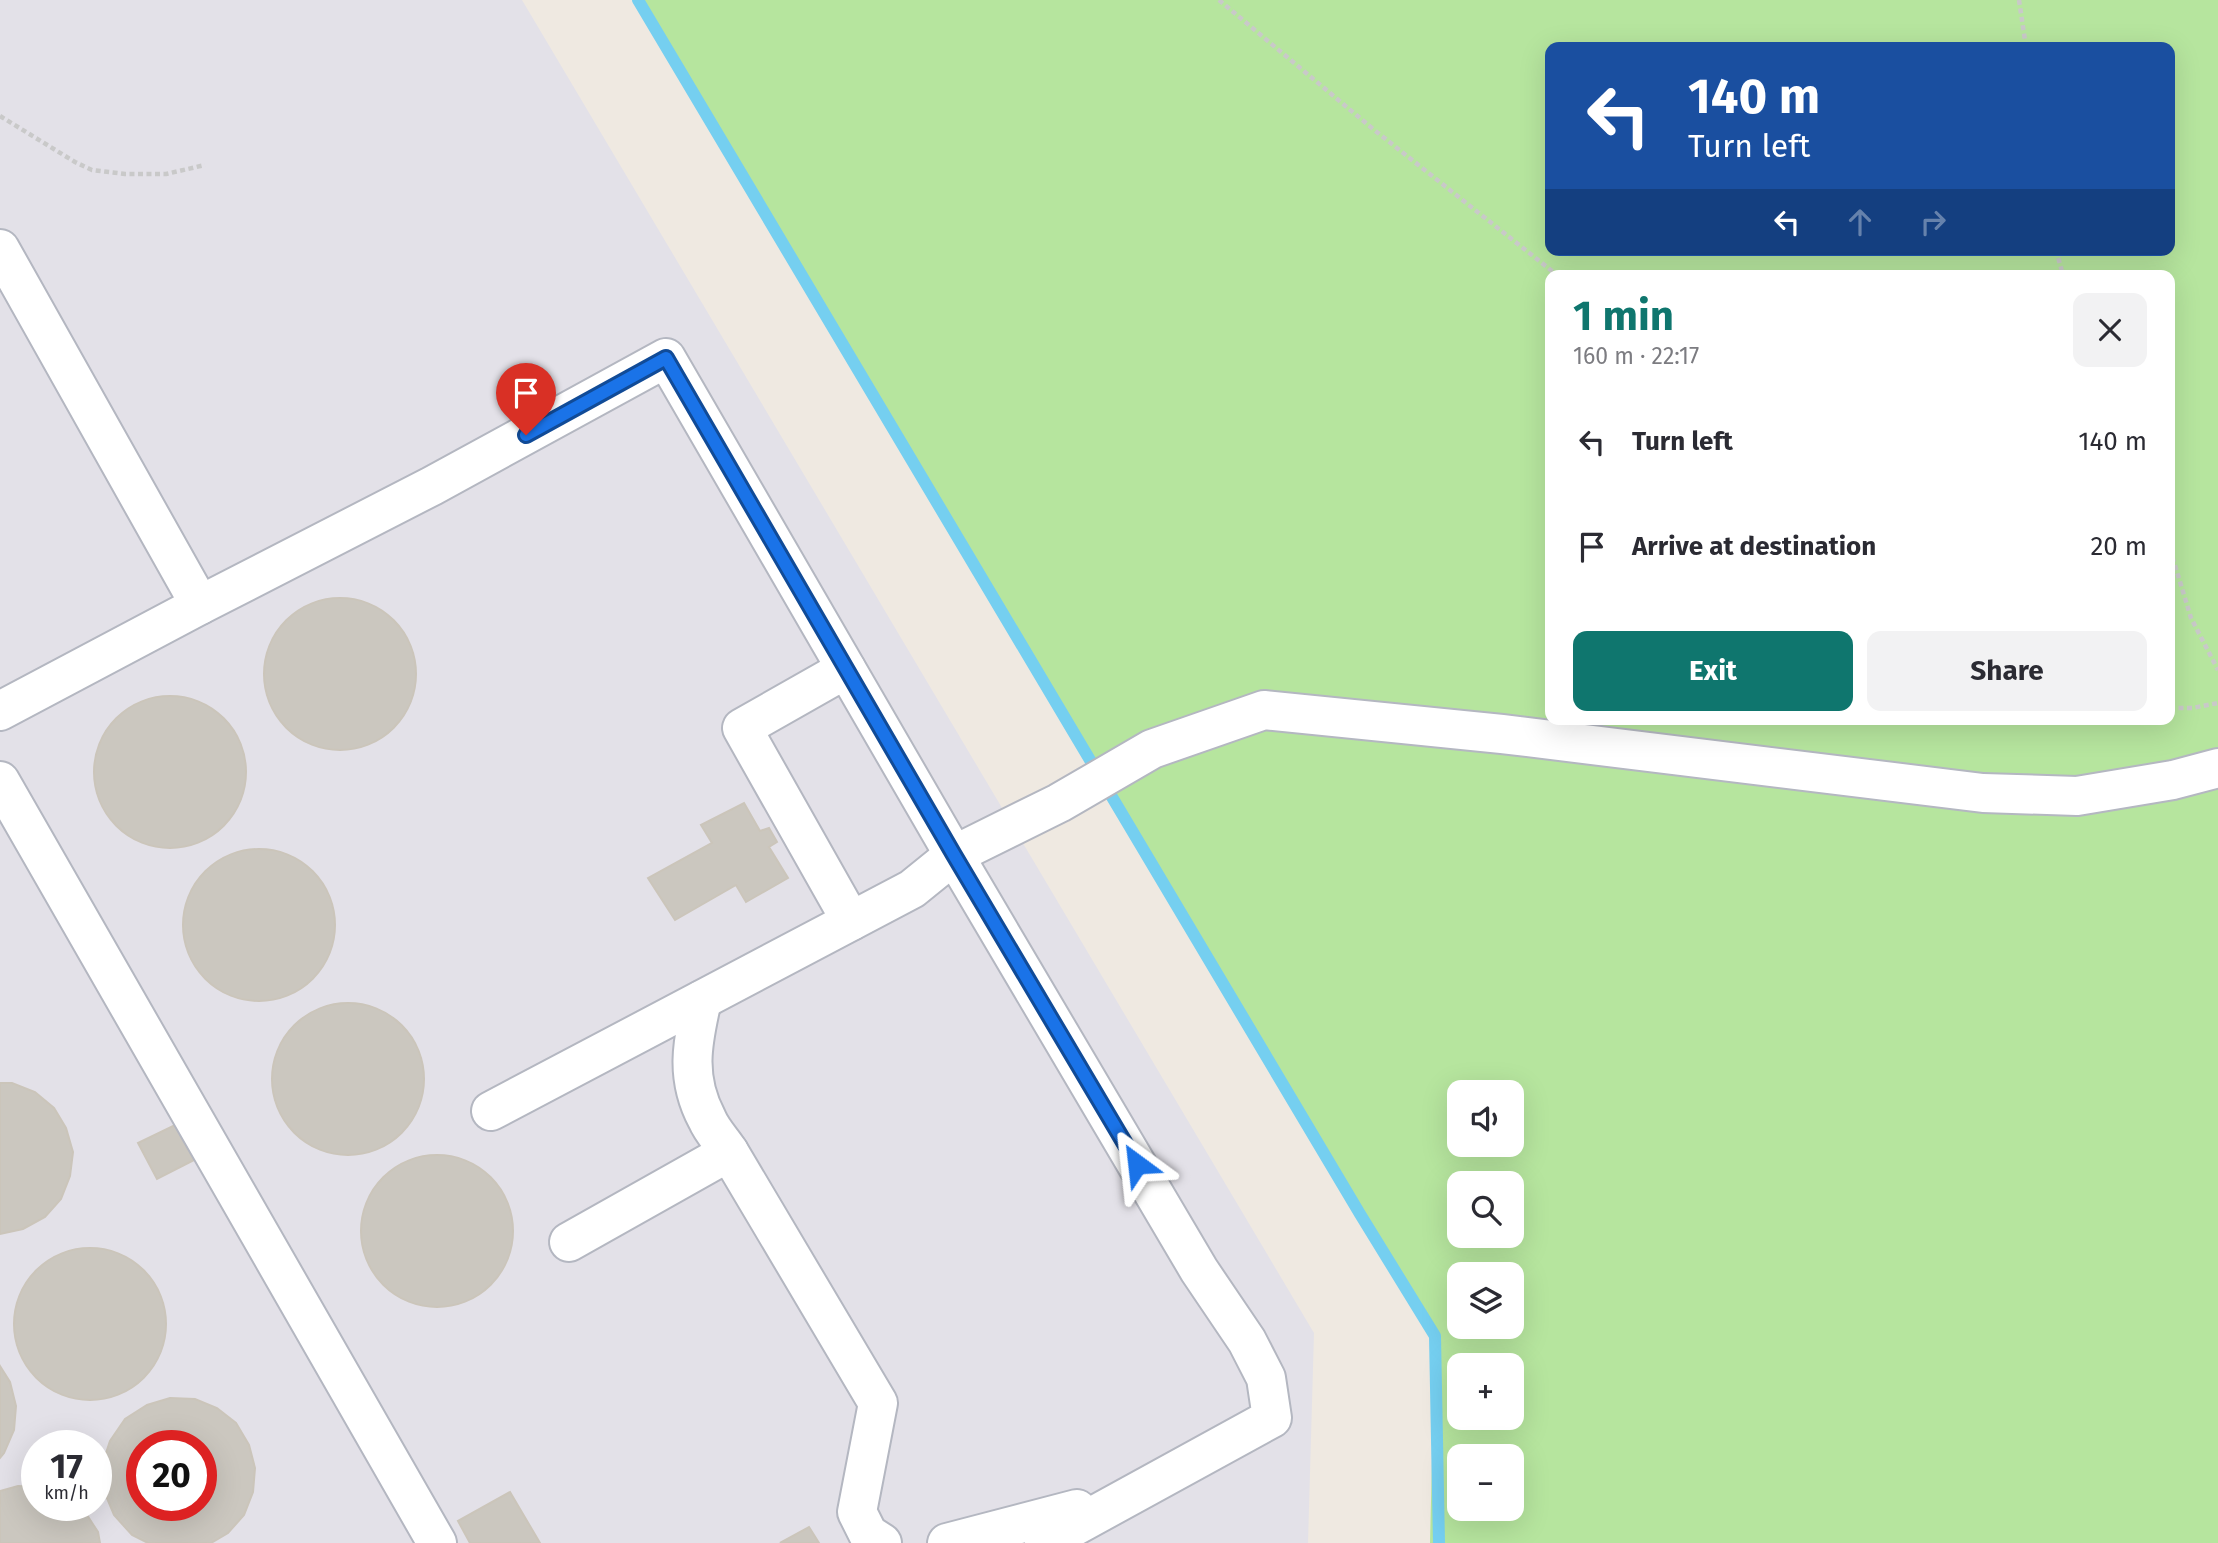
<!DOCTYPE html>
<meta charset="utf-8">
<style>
:root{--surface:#fff;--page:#f2f2f3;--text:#2b2b33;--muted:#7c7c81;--accent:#0f766e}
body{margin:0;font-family:"Fira Sans",sans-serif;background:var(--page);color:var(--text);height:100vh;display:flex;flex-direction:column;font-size:26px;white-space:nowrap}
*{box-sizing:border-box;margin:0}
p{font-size:23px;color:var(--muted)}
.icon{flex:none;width:38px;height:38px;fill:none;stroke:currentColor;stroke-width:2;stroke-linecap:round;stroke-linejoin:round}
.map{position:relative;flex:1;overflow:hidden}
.drawer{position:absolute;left:1545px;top:270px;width:630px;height:455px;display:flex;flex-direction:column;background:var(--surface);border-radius:14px;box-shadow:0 7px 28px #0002}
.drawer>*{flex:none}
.hud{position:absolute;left:1545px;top:42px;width:630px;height:214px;border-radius:14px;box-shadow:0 7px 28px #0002;background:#1a4fa0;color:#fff;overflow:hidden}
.fabs{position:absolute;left:1447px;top:1080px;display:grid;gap:14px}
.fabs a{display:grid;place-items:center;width:77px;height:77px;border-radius:14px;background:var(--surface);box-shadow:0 7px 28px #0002;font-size:35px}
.speed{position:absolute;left:21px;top:1430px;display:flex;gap:14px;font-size:35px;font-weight:700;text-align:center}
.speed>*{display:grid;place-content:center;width:91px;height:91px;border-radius:50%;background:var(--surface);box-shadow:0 7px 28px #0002;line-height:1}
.speed small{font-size:18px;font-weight:400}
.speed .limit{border:10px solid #d22;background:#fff;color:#111}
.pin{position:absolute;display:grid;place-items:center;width:60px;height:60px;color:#fff;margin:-72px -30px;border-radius:50% 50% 50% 0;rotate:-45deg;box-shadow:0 0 7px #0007}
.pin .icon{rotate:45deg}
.me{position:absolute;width:77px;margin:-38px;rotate:330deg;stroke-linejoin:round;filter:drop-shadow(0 0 5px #0008)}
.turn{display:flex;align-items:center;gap:24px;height:147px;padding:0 28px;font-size:32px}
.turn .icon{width:91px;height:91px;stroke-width:2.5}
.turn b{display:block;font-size:49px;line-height:60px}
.lanes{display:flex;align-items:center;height:66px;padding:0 28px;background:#0003;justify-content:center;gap:35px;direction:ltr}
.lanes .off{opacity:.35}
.round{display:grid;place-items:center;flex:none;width:74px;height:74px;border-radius:14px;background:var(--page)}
.headline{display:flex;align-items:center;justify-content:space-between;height:119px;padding:0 28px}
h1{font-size:42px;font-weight:700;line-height:52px;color:var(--accent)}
.action{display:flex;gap:14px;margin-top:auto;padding:14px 28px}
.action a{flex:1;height:80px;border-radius:14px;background:var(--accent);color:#fff;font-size:28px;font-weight:700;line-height:80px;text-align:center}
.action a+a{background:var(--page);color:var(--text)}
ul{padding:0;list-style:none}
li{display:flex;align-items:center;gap:21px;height:105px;padding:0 28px}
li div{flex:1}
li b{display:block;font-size:26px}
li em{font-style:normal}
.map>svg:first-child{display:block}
.industrial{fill:#e3e1e8;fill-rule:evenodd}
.green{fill:#b6e59e;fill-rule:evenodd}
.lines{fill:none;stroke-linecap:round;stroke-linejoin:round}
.stream{stroke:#75cff0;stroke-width:12}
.building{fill:#cbc7bf;stroke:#cbc5ba;stroke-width:2;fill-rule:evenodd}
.minor-casing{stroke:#b4b7c1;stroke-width:42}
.path{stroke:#c9c9c9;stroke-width:4.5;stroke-dasharray:5 3.5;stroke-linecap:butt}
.minor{stroke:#fff;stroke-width:38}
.route-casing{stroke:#114b97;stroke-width:18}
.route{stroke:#1a73e8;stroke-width:12}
</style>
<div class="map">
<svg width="2218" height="1543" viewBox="0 0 2218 1543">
<rect width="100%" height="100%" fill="#efe9e1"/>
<path class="industrial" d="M0,0H522L1314,1333L1308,1543H0ZM37,1446H96V1505H37ZM142,1446H201V1505H142Z"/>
<path class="green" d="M638,0H2218V1543H1430L1435,1336L1360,1214ZM1550,47H2170V250H1550ZM1550,275H2170V719H1550ZM1460,1092H1512V1144H1460ZM1460,1183H1512V1236H1460ZM1460,1274H1512V1326H1460ZM1460,1365H1512V1418H1460ZM1460,1456H1512V1508H1460Z"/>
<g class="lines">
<path class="stream" d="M638,0L1360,1214L1435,1336L1439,1543"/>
</g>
<g class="building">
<circle cx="340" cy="674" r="76"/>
<circle cx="170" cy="772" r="76"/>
<path d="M744,803L760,831L769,828L777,842L769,847L788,878L746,902L736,885L675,920L648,878L712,843L701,825Z"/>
<circle cx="259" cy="925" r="76"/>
<circle cx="348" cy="1079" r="76"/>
<path d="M0,1083H12L35,1092L54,1108L66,1128L73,1152L70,1176L61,1199L45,1217L23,1229L0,1234Z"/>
<path d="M175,1125L194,1160L157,1179L138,1143Z"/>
<circle cx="437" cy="1231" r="76"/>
<circle cx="90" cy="1324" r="76"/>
<path d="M0,1366L10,1382L16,1406L14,1430L4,1453L0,1458Z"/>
<path d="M170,1398L195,1399L217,1408L236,1423L249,1445L255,1468L253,1492L244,1515L228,1533L211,1543H148L132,1535L114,1515L104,1491L102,1465L110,1441L125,1419L147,1405ZM142,1446H201V1505H142Z"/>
<path d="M18,1486L37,1487V1505H77L85,1512L98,1532L100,1543H0V1491Z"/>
<path d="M510,1492L540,1543H470L458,1521Z"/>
<path d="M809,1527L819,1543H780Z"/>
</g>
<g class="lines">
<defs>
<g id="minor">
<path d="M0,249L200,605"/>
<path d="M846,669L742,728L851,921"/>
<path d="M0,711L200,605L432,486L666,358L954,855L1059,803L1152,749L1264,710L1502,734L1983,793L2077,796L2173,780L2218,768"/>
<path d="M0,781L437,1543"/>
<path d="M702,1000C692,1043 685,1078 707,1119C712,1131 722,1141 729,1152L878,1403L857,1512L868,1534L882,1543"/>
<path d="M491,1111L912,889L954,855L1199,1270L1247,1341L1266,1378L1272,1418L1044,1543"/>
<path d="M569,1242L729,1152"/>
<path d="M947,1543L1077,1509"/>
</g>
</defs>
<use href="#minor" class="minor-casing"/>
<g class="path">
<path d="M1219,0L1373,129L1557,275"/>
<path d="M2019,0L2026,47"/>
<path d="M0,116L75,162L92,170L125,174H166L205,165"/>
<path d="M2056,250L2063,275"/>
<path d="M2170,549L2191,618L2218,670"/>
<path d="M2170,708H2192L2218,703"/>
</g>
<use href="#minor" class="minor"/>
</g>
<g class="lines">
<defs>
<path id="route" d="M526,435L666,358L954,855L1137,1164"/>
</defs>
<use href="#route" class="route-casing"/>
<use href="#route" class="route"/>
</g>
</svg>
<div class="fabs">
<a><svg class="icon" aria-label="sound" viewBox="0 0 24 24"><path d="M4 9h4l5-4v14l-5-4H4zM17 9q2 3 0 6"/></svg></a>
<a><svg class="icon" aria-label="search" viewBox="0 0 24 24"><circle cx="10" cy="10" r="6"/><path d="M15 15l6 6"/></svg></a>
<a><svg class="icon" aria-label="layers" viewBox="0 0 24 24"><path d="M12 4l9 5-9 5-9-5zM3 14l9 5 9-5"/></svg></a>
<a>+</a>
<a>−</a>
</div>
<div class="speed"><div>17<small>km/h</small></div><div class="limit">20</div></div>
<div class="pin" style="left:526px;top:435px;background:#d93025"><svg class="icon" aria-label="arrive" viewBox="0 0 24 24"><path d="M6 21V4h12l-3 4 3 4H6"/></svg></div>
<svg class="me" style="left:1137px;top:1164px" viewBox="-20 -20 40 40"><path d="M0-17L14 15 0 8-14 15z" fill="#1a73e8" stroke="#fff" stroke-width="4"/></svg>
<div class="hud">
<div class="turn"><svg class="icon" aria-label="left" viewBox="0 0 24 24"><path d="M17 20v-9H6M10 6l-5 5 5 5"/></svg><div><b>140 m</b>Turn left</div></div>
<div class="lanes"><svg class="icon" aria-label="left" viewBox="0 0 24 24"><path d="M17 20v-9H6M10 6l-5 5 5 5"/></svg><svg class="icon off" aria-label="ahead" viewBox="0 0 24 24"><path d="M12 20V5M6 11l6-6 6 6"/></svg><svg class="icon off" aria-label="right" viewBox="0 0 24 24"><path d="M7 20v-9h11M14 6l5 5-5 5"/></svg></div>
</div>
<section class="drawer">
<div class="headline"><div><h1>1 min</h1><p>160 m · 22:17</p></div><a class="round"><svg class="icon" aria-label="close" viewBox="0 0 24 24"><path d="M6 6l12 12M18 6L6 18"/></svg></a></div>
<ul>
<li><svg class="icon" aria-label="left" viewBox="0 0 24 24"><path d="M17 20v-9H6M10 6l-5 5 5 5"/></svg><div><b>Turn left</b></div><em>140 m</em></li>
<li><svg class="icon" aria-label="arrive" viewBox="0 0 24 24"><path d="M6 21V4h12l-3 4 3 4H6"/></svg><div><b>Arrive at destination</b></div><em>20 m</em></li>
</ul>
<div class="action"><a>Exit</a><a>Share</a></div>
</section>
</div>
